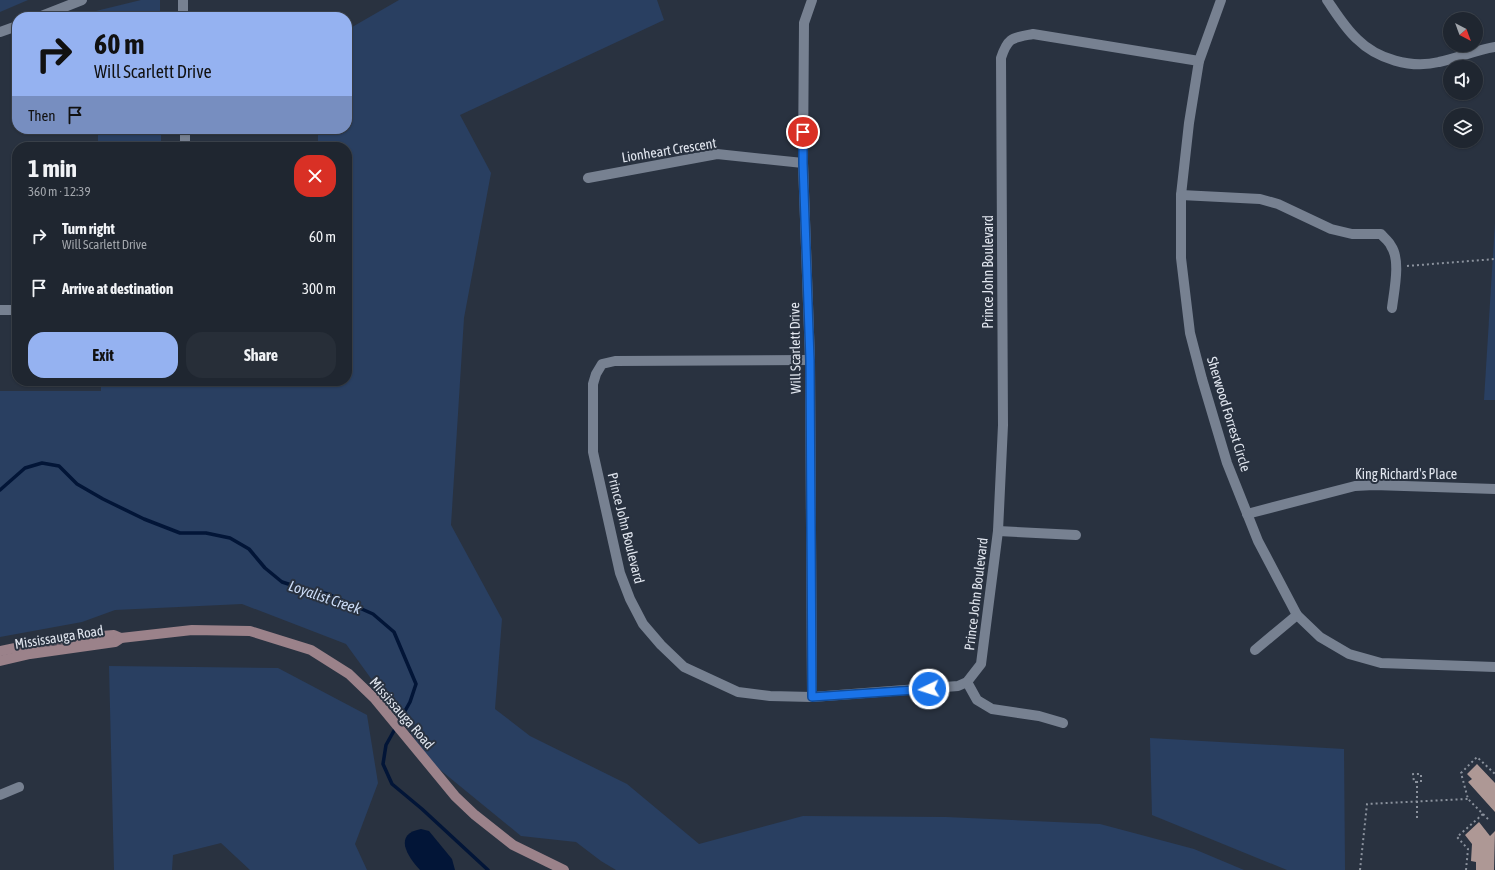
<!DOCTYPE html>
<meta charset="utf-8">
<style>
:root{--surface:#1f2630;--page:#272e38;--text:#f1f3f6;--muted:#a1a5ab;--line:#3c434c;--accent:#95b2f1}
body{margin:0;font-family:"Asap Condensed",sans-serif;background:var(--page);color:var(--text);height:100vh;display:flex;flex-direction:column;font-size:15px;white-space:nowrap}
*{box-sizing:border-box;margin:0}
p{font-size:13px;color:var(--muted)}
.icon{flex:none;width:22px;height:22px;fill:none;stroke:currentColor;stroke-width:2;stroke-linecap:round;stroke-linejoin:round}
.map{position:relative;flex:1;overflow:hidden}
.sheet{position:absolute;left:12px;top:142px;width:340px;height:244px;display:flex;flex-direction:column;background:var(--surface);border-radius:16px;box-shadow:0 1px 3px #0004,0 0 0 1px var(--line)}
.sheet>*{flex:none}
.hud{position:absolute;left:12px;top:12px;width:340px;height:122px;border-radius:16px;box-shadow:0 1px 3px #0004,0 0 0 1px var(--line);background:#95b2f1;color:#111;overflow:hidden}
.needle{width:26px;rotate:139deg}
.fabs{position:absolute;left:1443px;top:12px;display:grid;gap:8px}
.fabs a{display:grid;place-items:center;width:40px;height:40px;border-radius:50%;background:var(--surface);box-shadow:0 1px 3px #0004,0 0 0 1px var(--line);font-size:20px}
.pin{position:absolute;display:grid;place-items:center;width:34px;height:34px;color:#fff;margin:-17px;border:2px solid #fff;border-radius:50%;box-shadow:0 1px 4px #0007}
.me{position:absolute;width:44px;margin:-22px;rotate:266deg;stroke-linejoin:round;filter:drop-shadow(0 0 3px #0008)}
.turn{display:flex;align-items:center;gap:14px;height:84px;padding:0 16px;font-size:18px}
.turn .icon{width:52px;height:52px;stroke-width:2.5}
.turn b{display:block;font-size:28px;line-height:34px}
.then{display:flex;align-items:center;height:38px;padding:0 16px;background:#0003;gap:8px;font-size:15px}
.round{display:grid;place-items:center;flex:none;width:42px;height:42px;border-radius:16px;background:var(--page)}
.head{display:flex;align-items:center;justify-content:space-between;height:68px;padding:0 16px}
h1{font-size:24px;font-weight:700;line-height:30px}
.action{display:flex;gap:8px;margin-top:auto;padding:8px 16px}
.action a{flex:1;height:46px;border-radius:16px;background:var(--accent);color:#111;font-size:16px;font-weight:700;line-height:46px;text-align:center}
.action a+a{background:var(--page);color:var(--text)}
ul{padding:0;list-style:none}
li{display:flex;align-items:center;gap:12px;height:52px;padding:0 16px}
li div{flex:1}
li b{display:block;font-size:15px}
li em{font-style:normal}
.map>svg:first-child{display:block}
.green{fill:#293f61}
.water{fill:#021537}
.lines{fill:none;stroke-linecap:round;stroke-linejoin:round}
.stream{stroke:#021537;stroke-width:3.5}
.building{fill:#ae9895}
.path{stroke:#8b929d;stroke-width:2;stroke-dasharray:2 3;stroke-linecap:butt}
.minor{stroke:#778191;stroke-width:10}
.secondary{stroke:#9b828a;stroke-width:10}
.route-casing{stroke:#114b97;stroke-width:10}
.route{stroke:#1a73e8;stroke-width:7}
.labels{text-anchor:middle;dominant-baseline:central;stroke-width:4;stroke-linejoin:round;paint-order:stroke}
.street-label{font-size:14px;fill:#e1e6ef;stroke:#293240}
.water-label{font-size:15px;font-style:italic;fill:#cbdcf7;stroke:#293240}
</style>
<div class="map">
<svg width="1495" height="870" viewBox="0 0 1495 870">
<rect width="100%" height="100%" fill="#293240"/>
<g class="green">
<path d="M0,0H28L0,12Z"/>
<path d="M141,0H160V17H96V11Z"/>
<path d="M399,0H657L664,20L460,115L491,173L464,318L451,525L502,619L495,709L530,736L627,784L699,844L803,816L946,817L1100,824L1194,849L1244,870H616L601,861L576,842L521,836L433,764L346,644L242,604L115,610L82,622L0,637V391H101V381H347V147H318V129H347V30Z"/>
<rect x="98" y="129" width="63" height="18"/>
<path d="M1495,223V400H1484Z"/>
<path d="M109,666L278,668L367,715L378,783L355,844L367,870H250L221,843L173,855L172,870H114Z"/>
<path d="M1150,738L1344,749L1345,870H1287L1152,815Z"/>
</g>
<path class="water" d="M421,829L429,831L452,859L455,870H420C407,856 393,834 421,829Z"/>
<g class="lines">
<path class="stream" d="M0,490L25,468L42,463L59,466L77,484L103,499L144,519L180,533H206L230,538L249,549L265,568L282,582L304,589L328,594L373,614L394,632L416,684L410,702L386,745L383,764L392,784L422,809L488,870"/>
</g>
<g class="building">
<path d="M1477,764L1495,783V812L1468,782L1472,779L1467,774Z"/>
<path d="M1479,822L1490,836L1495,831L1494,870H1476V862L1471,861L1472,844L1465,835Z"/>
</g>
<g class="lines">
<g class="path">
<path d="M1407,266L1495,259"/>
<path d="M1417,782H1414L1413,774H1421V782H1417V821"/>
<path d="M1488,819L1468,799L1461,773L1477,757L1495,774"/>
<path d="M1360,870L1367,804L1468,799"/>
<path d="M1466,870L1468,849L1457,837L1483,814"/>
</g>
<g class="minor">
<path d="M183,0V17"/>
<path d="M812,0L804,23L803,163L810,360L812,697"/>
<path d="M1221,0L1199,61L1189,123L1181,195V258L1190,333L1202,379L1227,463L1258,541L1297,615L1320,637L1349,654L1381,663L1495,667"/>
<path d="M1327,0C1336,13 1345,28 1357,39C1377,59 1411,69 1439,62C1458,58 1476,50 1495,47"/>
<path d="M39,17L82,0"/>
<path d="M0,32L17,26"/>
<path d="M185,129V147"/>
<path d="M588,178L717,154L803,163"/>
<path d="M1181,195L1260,199L1278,204L1331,229L1352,234H1381C1384,238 1389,241 1391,246C1401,260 1394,291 1392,308"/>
<path d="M0,310H17"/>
<path d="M810,360L615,361L602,364L596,374L593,384V452L620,573L630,599L643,624L661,645L684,667L738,692L770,696L812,697L958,686L967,682L981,664L998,531L1003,425L1001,58C1008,37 1012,38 1033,34L1199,61"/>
<path d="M1247,514L1355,486L1374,485L1495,489"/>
<path d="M998,531L1076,535"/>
<path d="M1255,650L1297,615"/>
<path d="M967,682L977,700L992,709L1039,716L1063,723"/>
<path d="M0,795L19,787"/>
</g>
<g class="secondary">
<path d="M0,651L53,640L114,635L121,638"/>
<path d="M0,661L30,654L115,642L121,638L192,630L250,631L311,650L349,674L375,699L455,796L475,815L513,845L564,870"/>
</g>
</g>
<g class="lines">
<defs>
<path id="route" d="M803,132V163L810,360L812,697L929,689"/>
</defs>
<use href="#route" class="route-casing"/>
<use href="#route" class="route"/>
</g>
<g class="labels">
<g class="street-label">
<text transform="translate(669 150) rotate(-9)">Lionheart Crescent</text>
<text transform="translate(988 272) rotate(-90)">Prince John Boulevard</text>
<text transform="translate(795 348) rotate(-91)">Will Scarlett Drive</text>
<text transform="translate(1229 414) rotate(73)">Sherwood Forrest Circle</text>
<text x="1406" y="474">King Richard's Place</text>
<text transform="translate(626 528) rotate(76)">Prince John Boulevard</text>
<text transform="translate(976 594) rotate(-83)">Prince John Boulevard</text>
<text transform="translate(59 637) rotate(-9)">Mississauga Road</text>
<text transform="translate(402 713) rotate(49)">Mississauga Road</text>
</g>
<g class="water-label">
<text transform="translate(325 597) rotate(19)">Loyalist Creek</text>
</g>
</g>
</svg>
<div class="fabs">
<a><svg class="needle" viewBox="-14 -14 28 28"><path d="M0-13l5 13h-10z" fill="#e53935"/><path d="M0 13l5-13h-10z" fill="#a1a5ab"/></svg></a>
<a><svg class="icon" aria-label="sound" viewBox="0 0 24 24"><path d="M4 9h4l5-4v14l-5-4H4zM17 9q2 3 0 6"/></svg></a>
<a><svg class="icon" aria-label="layers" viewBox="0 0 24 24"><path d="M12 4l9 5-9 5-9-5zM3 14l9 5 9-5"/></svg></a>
</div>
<div class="pin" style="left:803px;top:132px;background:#d93025"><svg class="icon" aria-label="arrive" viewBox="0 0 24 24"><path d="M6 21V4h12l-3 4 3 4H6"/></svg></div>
<svg class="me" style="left:929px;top:689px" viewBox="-20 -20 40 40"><circle r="17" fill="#1a73e8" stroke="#fff" stroke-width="3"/><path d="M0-11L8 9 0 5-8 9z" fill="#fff"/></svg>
<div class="hud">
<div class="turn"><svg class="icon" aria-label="right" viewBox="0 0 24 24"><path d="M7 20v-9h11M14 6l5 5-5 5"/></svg><div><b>60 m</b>Will Scarlett Drive</div></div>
<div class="then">Then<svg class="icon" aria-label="arrive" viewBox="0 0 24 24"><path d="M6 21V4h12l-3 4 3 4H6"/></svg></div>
</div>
<section class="sheet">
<div class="head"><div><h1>1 min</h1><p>360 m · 12:39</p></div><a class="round" style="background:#d93025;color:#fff"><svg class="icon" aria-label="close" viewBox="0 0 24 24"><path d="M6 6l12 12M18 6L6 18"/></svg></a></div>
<ul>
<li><svg class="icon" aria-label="right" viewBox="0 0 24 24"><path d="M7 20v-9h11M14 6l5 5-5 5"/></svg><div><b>Turn right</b><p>Will Scarlett Drive</p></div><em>60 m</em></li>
<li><svg class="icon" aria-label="arrive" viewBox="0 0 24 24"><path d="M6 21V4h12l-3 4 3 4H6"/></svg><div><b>Arrive at destination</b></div><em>300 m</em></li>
</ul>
<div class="action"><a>Exit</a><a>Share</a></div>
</section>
</div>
